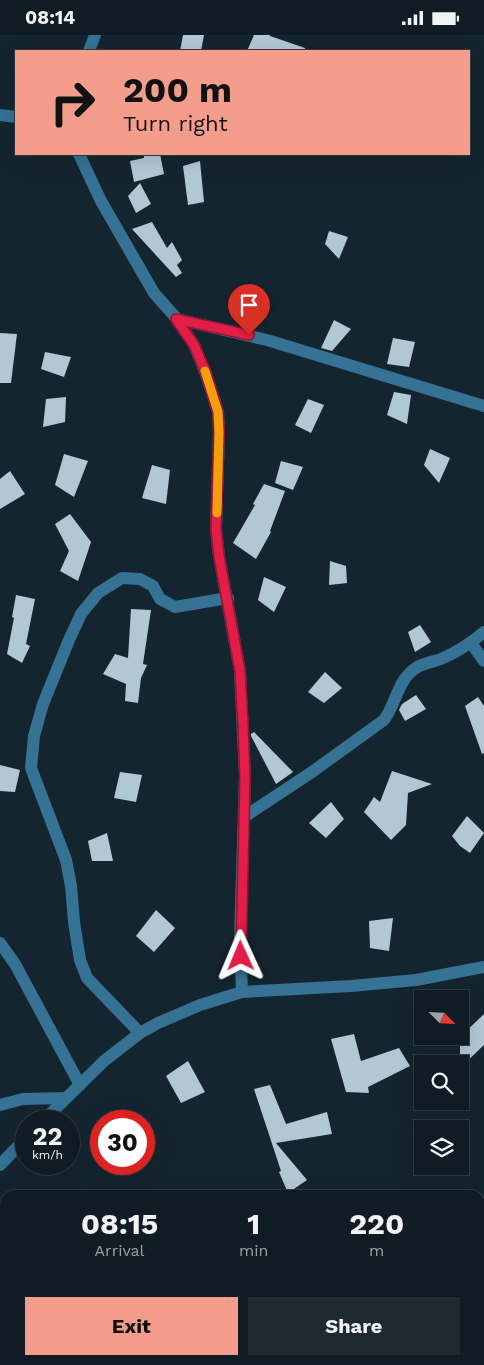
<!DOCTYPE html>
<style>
:root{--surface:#101c23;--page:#1e2930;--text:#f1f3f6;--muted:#9ca1a6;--line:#303a41;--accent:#f49d8c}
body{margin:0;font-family:"Work Sans",sans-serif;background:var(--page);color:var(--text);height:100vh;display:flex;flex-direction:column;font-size:19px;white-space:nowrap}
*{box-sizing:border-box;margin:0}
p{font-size:16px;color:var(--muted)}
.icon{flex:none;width:28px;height:28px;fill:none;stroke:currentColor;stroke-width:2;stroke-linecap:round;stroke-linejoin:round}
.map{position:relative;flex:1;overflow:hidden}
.drawer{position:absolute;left:0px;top:1155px;width:485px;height:175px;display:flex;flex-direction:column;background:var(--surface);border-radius:15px 15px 0 0;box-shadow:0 5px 20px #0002,0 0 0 1px var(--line)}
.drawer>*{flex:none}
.guide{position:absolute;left:15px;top:15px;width:455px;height:105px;border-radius:0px;box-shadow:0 5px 20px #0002,0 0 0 1px var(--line);background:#f49d8c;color:#111;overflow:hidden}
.needle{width:32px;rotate:114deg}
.tools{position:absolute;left:414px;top:955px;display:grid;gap:10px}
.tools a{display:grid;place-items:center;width:55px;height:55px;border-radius:0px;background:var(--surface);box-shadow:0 5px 20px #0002,0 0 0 1px var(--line);font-size:25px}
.speed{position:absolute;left:15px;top:1075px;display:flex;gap:10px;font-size:25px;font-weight:700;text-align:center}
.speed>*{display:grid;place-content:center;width:65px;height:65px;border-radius:50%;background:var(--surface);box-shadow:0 5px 20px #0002,0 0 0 1px var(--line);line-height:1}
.speed small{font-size:12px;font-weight:400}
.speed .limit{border:8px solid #d22;background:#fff;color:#111}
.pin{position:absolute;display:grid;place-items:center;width:42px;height:42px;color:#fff;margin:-51px -21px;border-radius:50% 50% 50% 0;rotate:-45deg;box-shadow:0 0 5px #0007}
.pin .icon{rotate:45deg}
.me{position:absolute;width:55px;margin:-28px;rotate:359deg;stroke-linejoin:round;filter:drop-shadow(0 0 4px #0008)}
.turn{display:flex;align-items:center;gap:18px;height:105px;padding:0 25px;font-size:22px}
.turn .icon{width:65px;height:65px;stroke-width:2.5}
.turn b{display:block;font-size:35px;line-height:42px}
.eta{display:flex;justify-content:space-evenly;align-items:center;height:85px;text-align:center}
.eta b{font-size:30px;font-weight:700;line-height:35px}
.cta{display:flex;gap:10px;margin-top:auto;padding:10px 25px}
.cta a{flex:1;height:58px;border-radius:0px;background:var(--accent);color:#111;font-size:20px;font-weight:700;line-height:58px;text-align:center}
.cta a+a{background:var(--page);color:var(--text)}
.status{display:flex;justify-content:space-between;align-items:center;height:35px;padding:0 25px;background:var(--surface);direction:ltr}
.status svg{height:14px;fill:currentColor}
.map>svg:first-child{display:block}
.building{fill:#b2c7d4}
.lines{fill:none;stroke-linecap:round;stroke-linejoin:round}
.minor{stroke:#357294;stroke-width:12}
.route-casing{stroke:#92132f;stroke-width:12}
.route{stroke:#e11d48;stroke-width:9}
.slow{stroke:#f59e0b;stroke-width:9}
</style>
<div class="status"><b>08:14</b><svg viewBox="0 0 49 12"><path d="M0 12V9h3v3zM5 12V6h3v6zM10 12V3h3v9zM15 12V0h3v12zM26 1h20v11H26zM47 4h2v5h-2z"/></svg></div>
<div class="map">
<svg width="484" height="1330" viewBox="0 0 484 1330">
<rect width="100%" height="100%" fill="#15252f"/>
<g class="building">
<path d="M183,0H204L201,16H180Z"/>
<path d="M254,0H270V1L305,13V16H247Z"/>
<path d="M144,119H160L164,139L134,147L130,126L144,123Z"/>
<path d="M200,126L204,167L188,170L183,131Z"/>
<path d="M140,148L151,169L136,178L128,161Z"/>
<path d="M152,187L167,213L172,207L182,225L177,230L182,238L176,242L132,194Z"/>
<path d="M329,196L348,202L339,224L325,209Z"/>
<path d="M334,285L351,294L332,316L321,313Z"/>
<path d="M0,298L17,299L11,348H0Z"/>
<path d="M393,303L415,307L409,332L387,329Z"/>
<path d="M45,317L71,322L64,342L41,334Z"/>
<path d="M394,357L411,360L407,389L387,380Z"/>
<path d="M66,362L65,387L43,392L46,364Z"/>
<path d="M308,364L324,370L311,398L295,390Z"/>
<path d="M430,414L450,423L439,448L424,430Z"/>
<path d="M64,419L88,426L74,462L55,450Z"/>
<path d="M281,426L303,432L293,455L275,448Z"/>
<path d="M152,430L170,435L166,469L142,463Z"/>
<path d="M10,436L25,459L0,474V444Z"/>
<path d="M264,449L285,456L270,496L271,497L256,524L233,508L255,470L253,469Z"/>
<path d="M70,479L91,507L78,546L60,536L69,516L55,489Z"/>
<path d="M330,526L346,531L347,548L329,550Z"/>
<path d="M264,542L286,552L274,577L258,565Z"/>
<path d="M16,560L35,564L26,609L30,611L22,628L7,619L14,583L12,582Z"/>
<path d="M131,574L151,575L143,629L147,630L141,643L138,668L125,666L126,649L103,639L115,619L128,623Z"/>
<path d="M420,590L431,607L415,617L408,597Z"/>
<path d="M325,637L342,653L324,668L308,657Z"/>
<path d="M416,660L426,674L405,686L399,675L402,669Z"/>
<path d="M478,662L484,671V718L482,719L465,671Z"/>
<path d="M254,697L293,737L276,749L251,701V699Z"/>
<path d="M0,730L20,735L15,757L0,756Z"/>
<path d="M392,736L432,749L408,758L406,790L391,805L364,777L374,762L380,767Z"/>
<path d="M120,737L142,740L136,767L114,763Z"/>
<path d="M331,767L344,784L326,803L309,788Z"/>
<path d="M467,781L484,798L470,818L460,811L452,801Z"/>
<path d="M107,798L113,826H92L88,806Z"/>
<path d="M156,875L175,893L154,917L136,901Z"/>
<path d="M393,883L389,916L370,913L369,886Z"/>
<path d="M484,979V1010L460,1033V1002Z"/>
<path d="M354,999L361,1026L399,1013L410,1031L368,1052L369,1058L346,1057L331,1004Z"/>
<path d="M188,1026L205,1057L181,1068L166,1041Z"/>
<path d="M270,1050L286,1089L327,1077L332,1099L276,1108L307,1145L288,1158L279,1137L281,1136L254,1054Z"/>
</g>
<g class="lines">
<g class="minor">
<path d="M89,16L95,0"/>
<path d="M0,80L16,82"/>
<path d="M79,119L101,166L154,258L177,284L194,310L206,339L218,377L219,397L216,494L219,521L240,636L245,742L240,904L242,957"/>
<path d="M177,284L267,305L484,371"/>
<path d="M471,608L484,626"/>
<path d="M244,782L312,737L384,685C396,669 398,644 416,633C423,628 433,627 441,624C457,617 471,608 484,597"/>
<path d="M0,908L15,929L80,1050"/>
<path d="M140,998L87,943L80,925L74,887L71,851L66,825L31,733L34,701L43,669L69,605L81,579L98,558L122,543L140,544L153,551L160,564L175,572L228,563"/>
<path d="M0,1070L23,1064L66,1063"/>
<path d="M43,1086L104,1026L140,998L158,988L200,970L242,957L351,951L416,945L484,932"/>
<path d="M0,1130L26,1103"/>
<path d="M480,1202L484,1200"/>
<path d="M124,1330L130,1325"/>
</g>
</g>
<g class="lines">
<defs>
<path id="route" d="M241,921L245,742L243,689L240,636L219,521L216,494L219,397L218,377L206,338L194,310L176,284L249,300"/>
</defs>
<use href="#route" class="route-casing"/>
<use href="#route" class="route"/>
<path class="slow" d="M205,336L218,377L219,397L217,478"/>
</g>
</svg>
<div class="tools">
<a><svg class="needle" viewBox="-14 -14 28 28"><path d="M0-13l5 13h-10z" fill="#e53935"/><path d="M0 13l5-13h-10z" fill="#9ca1a6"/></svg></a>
<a><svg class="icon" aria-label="search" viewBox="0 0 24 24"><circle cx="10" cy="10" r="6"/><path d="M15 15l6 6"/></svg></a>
<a><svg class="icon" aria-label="layers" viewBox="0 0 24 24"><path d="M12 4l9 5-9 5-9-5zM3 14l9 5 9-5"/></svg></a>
</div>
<div class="speed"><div>22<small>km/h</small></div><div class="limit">30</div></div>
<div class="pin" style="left:249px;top:300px;background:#d93025"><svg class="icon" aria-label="arrive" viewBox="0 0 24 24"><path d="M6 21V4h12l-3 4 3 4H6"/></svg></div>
<svg class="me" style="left:241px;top:921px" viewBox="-20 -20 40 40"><path d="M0-17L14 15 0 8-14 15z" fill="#e11d48" stroke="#fff" stroke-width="4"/></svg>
<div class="guide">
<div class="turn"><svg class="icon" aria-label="right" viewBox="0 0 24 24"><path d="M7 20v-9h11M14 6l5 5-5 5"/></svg><div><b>200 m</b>Turn right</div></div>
</div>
<section class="drawer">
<div class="eta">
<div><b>08:15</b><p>Arrival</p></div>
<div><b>1</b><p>min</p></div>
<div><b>220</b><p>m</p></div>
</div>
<div class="cta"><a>Exit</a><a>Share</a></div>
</section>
</div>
